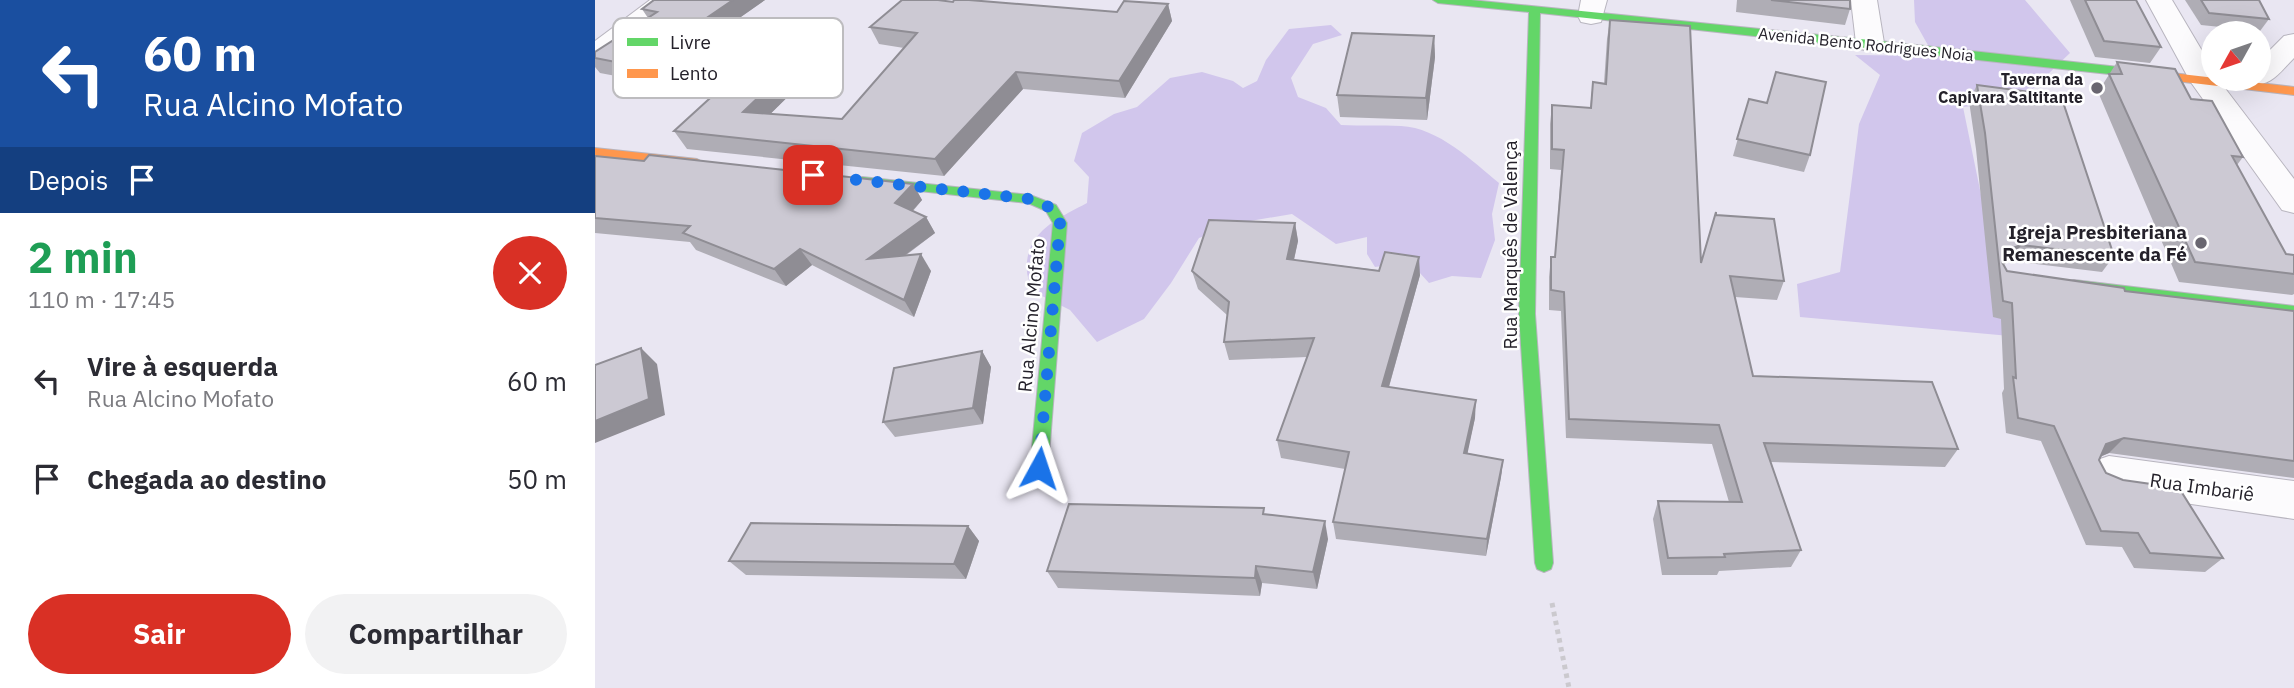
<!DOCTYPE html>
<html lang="pt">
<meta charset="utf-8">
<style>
:root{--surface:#fff;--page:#f2f2f3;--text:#2b2b33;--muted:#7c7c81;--accent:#d93025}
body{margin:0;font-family:"IBM Plex Sans",sans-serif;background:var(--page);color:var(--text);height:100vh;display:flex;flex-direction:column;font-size:26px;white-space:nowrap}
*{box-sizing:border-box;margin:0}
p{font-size:23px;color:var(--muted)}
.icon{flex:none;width:38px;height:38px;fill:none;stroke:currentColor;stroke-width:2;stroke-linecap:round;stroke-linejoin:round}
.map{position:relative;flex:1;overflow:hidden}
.details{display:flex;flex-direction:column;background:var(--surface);width:595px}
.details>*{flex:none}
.top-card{background:#1a4fa0;color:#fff;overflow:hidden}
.needle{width:46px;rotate:230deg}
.tools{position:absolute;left:1606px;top:21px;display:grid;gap:14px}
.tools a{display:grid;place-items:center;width:70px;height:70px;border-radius:50%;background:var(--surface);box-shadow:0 7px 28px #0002;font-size:35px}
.pin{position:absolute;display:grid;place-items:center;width:60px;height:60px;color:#fff;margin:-30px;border-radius:14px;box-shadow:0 4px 10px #0006}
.me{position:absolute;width:77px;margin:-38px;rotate:5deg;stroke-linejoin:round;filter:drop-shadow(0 0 5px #0008)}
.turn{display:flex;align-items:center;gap:24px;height:147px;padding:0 28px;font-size:32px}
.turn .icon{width:91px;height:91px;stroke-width:2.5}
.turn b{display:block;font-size:49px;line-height:60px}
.then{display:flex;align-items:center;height:66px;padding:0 28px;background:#0003;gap:14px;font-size:26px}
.round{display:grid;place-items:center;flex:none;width:74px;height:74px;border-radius:37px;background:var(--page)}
.headline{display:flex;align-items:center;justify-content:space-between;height:119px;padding:0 28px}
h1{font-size:42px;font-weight:800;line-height:52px;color:#1e9e55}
.primary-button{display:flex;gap:14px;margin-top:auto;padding:14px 28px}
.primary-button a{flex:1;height:80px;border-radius:42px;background:var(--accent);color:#fff;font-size:28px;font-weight:800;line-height:80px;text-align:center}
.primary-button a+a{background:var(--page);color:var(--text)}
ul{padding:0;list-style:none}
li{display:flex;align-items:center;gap:21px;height:98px;padding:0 28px}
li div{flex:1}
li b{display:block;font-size:26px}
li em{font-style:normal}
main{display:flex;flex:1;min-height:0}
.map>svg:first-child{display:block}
.green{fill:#d1c6ec}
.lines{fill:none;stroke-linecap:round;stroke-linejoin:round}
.street-casing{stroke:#b8b5bf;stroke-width:2}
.fast-casing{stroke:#b8b5bf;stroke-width:2}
.slow-casing{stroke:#b8b5bf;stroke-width:2}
.path{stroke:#cbc9ce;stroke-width:5;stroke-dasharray:4.5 4.5;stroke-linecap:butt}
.street{fill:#fcfbfd;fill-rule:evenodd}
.fast{fill:#63d668;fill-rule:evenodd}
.slow{fill:#ff974d;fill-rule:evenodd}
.wall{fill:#afadb5}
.shaded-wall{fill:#8f8d94}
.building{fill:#ccc9d3;stroke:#8f8d94;stroke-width:2}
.route{stroke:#1a73e8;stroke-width:12;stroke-dasharray:0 21.6}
.poi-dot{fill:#696670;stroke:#fff;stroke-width:2.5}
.labels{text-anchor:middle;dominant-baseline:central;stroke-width:5;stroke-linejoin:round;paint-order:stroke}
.far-street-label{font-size:16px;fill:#24212a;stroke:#fff}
.far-poi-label{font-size:16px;font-weight:bold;fill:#24212a;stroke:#fff;text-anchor:end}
.poi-label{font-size:19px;font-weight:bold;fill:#24212a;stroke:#fff;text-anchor:end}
.street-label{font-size:19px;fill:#24212a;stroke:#fff}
.key{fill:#fff;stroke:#bdbcbf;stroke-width:2}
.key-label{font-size:19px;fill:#24212a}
</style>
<main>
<section class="details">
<div class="top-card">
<div class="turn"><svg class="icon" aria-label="left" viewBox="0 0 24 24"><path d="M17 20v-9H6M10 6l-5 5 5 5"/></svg><div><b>60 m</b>Rua Alcino Mofato</div></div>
<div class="then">Depois<svg class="icon" aria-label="arrive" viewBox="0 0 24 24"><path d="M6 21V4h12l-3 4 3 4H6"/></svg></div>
</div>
<div class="headline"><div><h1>2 min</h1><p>110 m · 17:45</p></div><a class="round" style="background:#d93025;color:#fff"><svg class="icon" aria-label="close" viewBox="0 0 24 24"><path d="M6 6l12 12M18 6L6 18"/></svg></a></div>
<ul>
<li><svg class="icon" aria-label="left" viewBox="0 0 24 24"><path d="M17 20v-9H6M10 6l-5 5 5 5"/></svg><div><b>Vire à esquerda</b><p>Rua Alcino Mofato</p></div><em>60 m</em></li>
<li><svg class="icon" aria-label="arrive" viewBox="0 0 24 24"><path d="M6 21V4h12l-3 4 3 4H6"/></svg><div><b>Chegada ao destino</b></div><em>50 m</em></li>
</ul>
<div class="primary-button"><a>Sair</a><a>Compartilhar</a></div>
</section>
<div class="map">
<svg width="1699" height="688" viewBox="0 0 1699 688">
<rect width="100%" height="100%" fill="#e9e6f2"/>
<g class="green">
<path d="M1319,0H1430L1475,53L1426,100L1368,107L1415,336L1205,317L1202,284L1245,272L1264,124L1285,75L1260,55L1339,56L1320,22Z"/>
<path d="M736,25L747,35L718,44L696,78L703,97L731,108L746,125C766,126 786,125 806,126C844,128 877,161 904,183L897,214L900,240L886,278L857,276L834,283L815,262L780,267L772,254V237L741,244L697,214L649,222L604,238L576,283L549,319L502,342L475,310L439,292C437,286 432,278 432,271C429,232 464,218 492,203L494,177L479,161L487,133L519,114L542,107L575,78L607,72L638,81L648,88L662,81L671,60L694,29Z"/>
</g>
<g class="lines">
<defs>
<g id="street">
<path d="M55,0H85L10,60L0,62V41Z"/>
<path d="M986,0H1012L1006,22L996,24L986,22L983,16Z"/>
<path d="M1256,0H1282L1289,43L1285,49L1275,51L1265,49L1261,43Z"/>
<path d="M1551,0H1577L1619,71V79H1623L1699,179V213L1687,210L1595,81Z"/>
<path d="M1699,34V58C1685,72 1675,89 1654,83L1651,79H1664V61L1689,36Z"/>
<path d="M1514,456L1699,481V519L1514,492L1499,487L1492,474L1499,461Z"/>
</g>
<g id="fast">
<path d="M838,0H876L1275,40L1542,69L1548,73L1542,77L945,13L940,314L958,563L956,569L949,572L942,569L940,563L924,314L934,12L843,3Z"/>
<path d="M267,177L435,195L461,205L472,223L453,469L450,474L444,476L438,474L435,469L458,223L451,211L433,203L262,184V178Z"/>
<path d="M1479,280L1699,306V318L1474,289L1472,285L1474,281Z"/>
</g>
<g id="slow">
<path d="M1542,69L1699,87V95L1538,76L1536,73Z"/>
<path d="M0,148L102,159L109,163L102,167L0,156Z"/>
</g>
</defs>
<use href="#street" class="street-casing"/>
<use href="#fast" class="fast-casing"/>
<use href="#slow" class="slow-casing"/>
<path class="path" d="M957,603L974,688"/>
<use href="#street" class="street"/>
<use href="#fast" class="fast"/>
<use href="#slow" class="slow"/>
</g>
<g class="wall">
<path d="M59,0H170L53,82L5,73L0,67V52L53,18L47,9Z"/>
<path d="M1142,0H1255V9L1250,25L1141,12Z"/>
<path d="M1475,0H1541L1566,47L1555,63L1500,57Z"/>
<path d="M1590,0H1664L1674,19L1665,31L1606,25Z"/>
<path d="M358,2L522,12L573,4L577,21L530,98L428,89L349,176L92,149L79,131L223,67L175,114L247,119L309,48L284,44L275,27Z"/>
<path d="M1015,20L1106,263L1121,215L1189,281L1182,300L1140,297L1158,376L1363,449L1350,467L1175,462L1206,550L1196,567L1124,571L1122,575H1067L1058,519L1063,501L1134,502L1117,444L971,438L966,311L954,310V277L956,257H960L966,170L955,169V124L957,105L995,108L998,82L1009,83L1012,39Z"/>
<path d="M839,36L840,57L832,120L745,117L742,95Z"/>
<path d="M1522,62L1596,99L1648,157L1642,165L1691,254L1699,255V294L1697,295L1584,282L1503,92Z"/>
<path d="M1382,85L1519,256L1507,272L1416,261L1408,264L1412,271L1530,291L1699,311V478L1514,453L1505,457L1504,460L1511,473L1628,558L1610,572L1539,568L1527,547L1491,545L1446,441L1411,433L1407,393L1409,389L1406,319L1398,317L1381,149L1374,101Z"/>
<path d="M1154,99L1215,155L1209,172L1138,156Z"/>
<path d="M0,156L318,184L327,200L318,211L331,217L340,233L310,256L336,271L319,317L217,265L191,286L101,250L95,242L0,233Z"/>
<path d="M700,223L703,241L699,260L825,275L794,387L880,418L872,453L908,460L906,477L891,556L741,539L738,522L750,469L686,458L682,440L712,357L634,360L629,342L632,315L603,289L597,271Z"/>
<path d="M387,351L396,367L388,424L300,437L288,422Z"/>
<path d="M670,515L733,539L722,589L667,583L665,596L463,588L452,571Z"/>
<path d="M373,526L384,541L371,579L151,575L134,561Z"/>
</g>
<g class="shaded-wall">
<path d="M138,0H170L53,82L41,66Z"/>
<path d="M573,4L577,21L530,98L524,81Z"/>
<path d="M839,36L840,57L832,120L831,98Z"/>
<path d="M213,50L223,67L159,130L148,112Z"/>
<path d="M421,72L428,89L349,176L340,159Z"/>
<path d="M318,184L327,200L310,219L300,203Z"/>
<path d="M331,217L340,233L283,275L273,259Z"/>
<path d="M700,223L703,241L695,277L692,259Z"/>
<path d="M1426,245L1416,261L1404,266L1412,250Z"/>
<path d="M205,249L217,265L191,286L179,269Z"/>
<path d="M326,254L336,271L319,317L309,300Z"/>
<path d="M824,257L825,275L789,404L787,386Z"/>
<path d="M46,348L62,364L70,415L0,443V421Z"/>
<path d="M387,351L396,367L388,424L378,408Z"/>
<path d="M881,400L880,418L869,470V453Z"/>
<path d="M1529,438L1514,453L1497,460L1511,444Z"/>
<path d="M908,460L906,477L891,556L892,539Z"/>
<path d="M730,521L733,539L722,589L718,572Z"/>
<path d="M373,526L384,541L371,579L359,564Z"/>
<path d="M661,566L667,583L665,596L660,578Z"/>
</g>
<g class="building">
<path d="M59,0H138L41,66L0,58V52L62,12L47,9Z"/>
<path d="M307,0H343L358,2L359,0H374L522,12L529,1L573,4L524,81L421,72L340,159L79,131L192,28L213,50L148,112L247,119L322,33L275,27Z"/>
<path d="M1176,0H1255V9Z"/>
<path d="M1490,0H1541L1566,47L1509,41Z"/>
<path d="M1606,0H1664L1674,19L1614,13Z"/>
<path d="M1015,20L1095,26L1106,263L1121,212V215L1179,219L1189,281L1135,276L1158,376L1337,382L1363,449L1169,443L1206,550L1129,554L1130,557L1073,558L1063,501L1147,502L1124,425L974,419L969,292L956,290V257H960L969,150L957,149V105L996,108L998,82L1011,84Z"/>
<path d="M757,33L839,36L831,98L742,95Z"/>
<path d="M1522,62L1580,69L1596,99L1617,101L1648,157L1637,156L1691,254L1699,255V274L1600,262L1514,74H1527Z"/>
<path d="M1181,72L1231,82L1215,155L1142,139L1154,99L1172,103Z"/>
<path d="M1382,85L1466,96L1519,256L1426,245L1412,250L1407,262L1412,271L1529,288L1530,291L1699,311V461L1529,438L1511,444L1504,460L1511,473L1528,480L1584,488L1628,558L1555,553L1543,533L1506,531L1459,426L1423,418L1418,377L1421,378L1417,303L1408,301L1390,133Z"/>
<path d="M54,155L318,184L300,203L331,217L273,259L326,254L309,300L205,249L179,269L88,233L95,226L0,218V156L49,161Z"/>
<path d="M614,220L700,223L692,259L784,271L790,252L824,257L787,386L881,400L869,453L908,460L892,539L738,522L754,452L682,440L719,338L629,342L634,302L597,271Z"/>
<path d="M46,348L54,399L0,421V365Z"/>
<path d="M387,351L378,408L288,422L299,368Z"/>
<path d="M474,504L669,508L668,514L730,521L718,572L661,566L660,578L452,571Z"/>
<path d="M156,523L373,526L359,564L134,561Z"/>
</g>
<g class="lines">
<path class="route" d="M218,175L435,199L456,208L465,223L444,468"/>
</g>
<g class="poi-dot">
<circle cx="1502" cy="88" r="7"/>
<circle cx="1606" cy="243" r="7"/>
</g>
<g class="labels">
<g class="far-street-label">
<text transform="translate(1271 44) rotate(6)">Avenida Bento Rodrigues Noia</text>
</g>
<g class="far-poi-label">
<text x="1488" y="79">Taverna da<tspan x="1488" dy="18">Capivara Saltitante</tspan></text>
</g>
<g class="poi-label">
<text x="1592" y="232">Igreja Presbiteriana<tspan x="1592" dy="22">Remanescente da Fé</tspan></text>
</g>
<g class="street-label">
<text transform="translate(915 245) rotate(-90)">Rua Marquês de Valença</text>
<text transform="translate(436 315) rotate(-85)">Rua Alcino Mofato</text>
<text transform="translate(1607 487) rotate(8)">Rua Imbariê</text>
</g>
</g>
<rect x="18" y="18" width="230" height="80" rx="10" class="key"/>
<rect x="32" y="38" width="31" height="8" fill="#63d668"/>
<rect x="32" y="69" width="31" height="9" fill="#ff974d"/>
<g class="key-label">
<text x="75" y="49">Livre</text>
<text x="75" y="80">Lento</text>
</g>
</svg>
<div class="tools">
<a><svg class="needle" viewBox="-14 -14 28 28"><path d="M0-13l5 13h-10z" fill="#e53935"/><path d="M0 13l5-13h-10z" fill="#7c7c81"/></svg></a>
</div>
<div class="pin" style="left:218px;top:175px;background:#d93025"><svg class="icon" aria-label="arrive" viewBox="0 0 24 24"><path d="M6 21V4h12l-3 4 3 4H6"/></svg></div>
<svg class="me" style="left:444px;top:468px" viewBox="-20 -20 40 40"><path d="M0-17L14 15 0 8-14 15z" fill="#1a73e8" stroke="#fff" stroke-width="4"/></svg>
</div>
</main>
